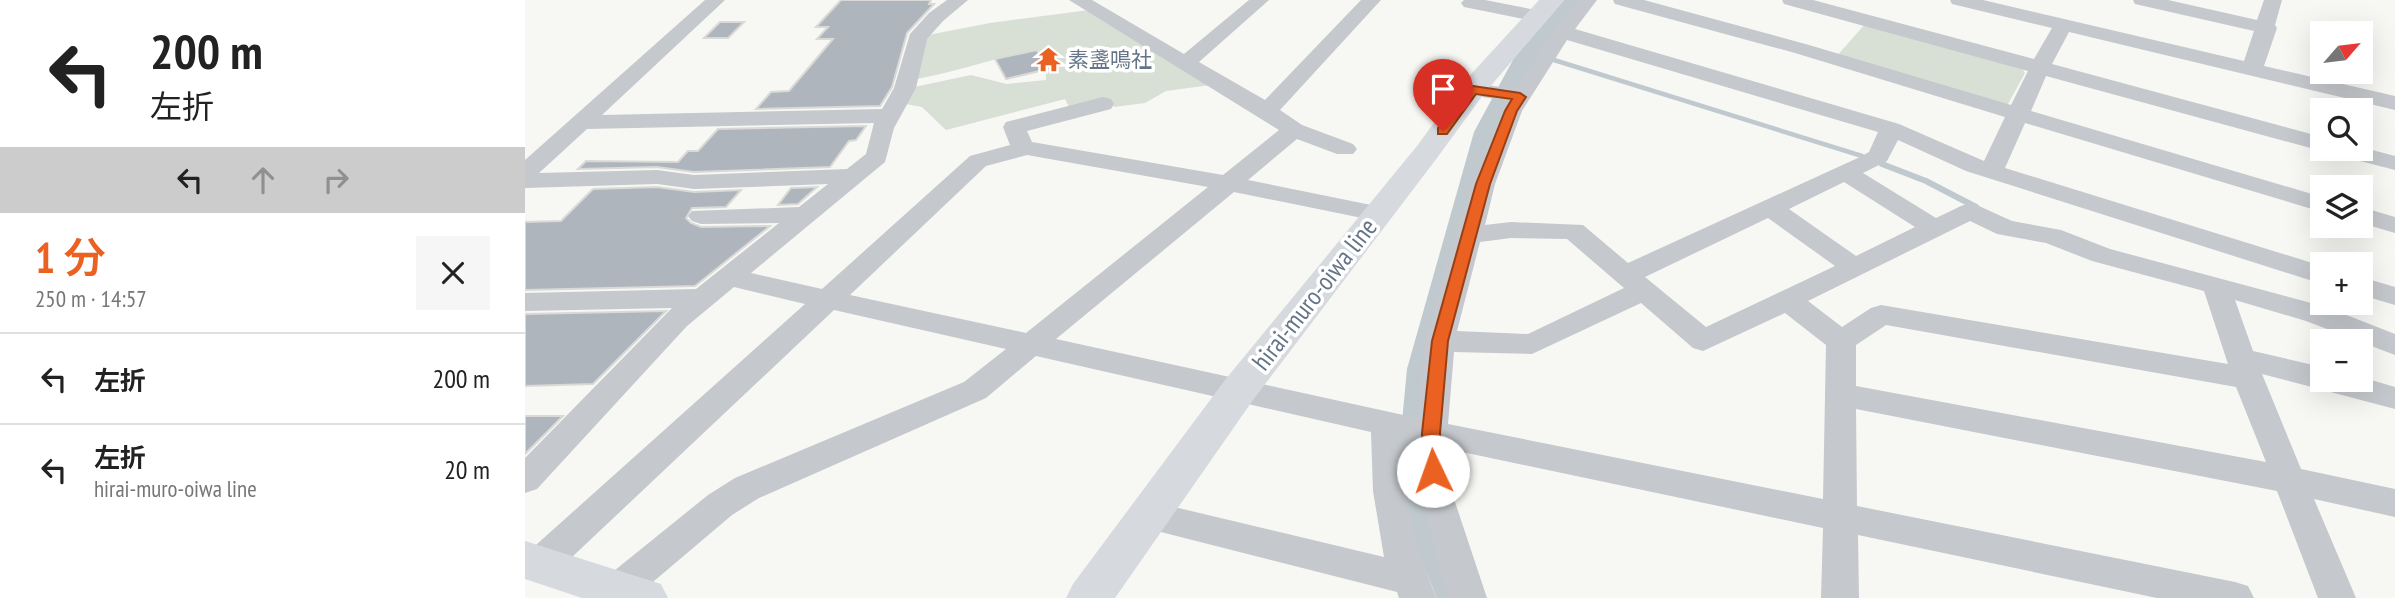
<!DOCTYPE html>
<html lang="ja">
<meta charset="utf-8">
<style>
:root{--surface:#fff;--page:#f6f6f6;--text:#222;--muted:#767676;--line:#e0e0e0;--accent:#ea6121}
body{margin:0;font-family:"PT Sans Narrow","Noto Sans JP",sans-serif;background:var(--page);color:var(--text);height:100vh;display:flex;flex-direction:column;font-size:26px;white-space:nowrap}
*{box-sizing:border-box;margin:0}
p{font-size:23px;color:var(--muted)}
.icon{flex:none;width:38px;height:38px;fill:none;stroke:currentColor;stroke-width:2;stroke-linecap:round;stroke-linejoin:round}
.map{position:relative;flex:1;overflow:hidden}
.panel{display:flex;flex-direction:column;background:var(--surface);width:525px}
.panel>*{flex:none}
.hud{background:#fff;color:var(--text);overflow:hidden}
.needle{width:46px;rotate:62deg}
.fabs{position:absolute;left:1785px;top:21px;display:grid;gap:14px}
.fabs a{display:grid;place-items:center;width:63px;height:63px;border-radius:0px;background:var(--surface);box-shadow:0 7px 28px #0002;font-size:35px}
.pin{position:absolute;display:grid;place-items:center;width:60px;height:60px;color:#fff;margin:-72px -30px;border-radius:50% 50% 50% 0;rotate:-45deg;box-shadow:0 0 7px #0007}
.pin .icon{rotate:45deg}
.me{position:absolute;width:77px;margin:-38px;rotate:357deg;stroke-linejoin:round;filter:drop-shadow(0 0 5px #0008)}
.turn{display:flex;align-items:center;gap:24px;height:147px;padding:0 35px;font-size:32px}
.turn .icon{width:91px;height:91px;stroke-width:2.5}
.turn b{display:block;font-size:49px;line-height:60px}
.lanes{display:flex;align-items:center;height:66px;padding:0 35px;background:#0003;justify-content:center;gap:35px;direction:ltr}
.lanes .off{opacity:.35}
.round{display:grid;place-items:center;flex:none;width:74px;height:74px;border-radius:0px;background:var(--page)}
.headline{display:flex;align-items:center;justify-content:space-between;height:119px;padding:0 35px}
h1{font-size:42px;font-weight:600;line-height:52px;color:var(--accent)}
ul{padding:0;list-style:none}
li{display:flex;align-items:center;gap:21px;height:91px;padding:0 35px;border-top:2px solid var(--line)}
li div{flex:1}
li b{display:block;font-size:26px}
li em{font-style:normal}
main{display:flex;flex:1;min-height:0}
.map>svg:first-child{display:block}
.green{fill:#d8dfd5}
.water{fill:#bfc9ce}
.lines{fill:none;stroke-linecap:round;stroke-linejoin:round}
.stream-far1{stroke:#bfc9ce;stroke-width:4.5}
.stream{stroke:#bfc9ce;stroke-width:6}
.building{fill:#aeb5bc;stroke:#d9d9d7;stroke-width:2}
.minor{fill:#c5c8cc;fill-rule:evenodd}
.major{fill:#d6dadf;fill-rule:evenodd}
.route{fill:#ea6121;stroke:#983f15;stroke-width:2}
.labels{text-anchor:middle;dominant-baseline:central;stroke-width:7;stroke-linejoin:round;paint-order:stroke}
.far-poi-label{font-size:21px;fill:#657587;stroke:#fff;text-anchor:start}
.street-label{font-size:26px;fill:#657587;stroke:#fff}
</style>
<main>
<section class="panel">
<div class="hud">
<div class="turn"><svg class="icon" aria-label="left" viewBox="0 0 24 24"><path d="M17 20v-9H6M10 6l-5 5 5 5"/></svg><div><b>200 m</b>左折</div></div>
<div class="lanes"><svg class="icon" aria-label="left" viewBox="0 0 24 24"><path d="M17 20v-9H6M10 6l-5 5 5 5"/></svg><svg class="icon off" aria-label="ahead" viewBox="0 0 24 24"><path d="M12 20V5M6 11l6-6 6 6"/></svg><svg class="icon off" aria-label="right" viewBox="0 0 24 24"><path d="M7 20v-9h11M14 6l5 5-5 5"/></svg></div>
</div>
<div class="headline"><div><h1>1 分</h1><p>250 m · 14:57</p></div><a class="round"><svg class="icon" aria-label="close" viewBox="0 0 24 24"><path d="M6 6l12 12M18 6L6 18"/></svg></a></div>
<ul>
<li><svg class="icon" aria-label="left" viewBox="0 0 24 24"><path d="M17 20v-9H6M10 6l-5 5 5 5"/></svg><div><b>左折</b></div><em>200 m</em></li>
<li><svg class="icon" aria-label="left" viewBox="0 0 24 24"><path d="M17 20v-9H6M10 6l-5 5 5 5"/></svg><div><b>左折</b><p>hirai-muro-oiwa line</p></div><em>20 m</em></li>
</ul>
</section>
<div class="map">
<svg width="1870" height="598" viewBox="0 0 1870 598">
<rect width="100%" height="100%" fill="#f7f7f4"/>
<g class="green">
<path d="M580,8L686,85L641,91L620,103L589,107L585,99L545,109L540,99L421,130L397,107L381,104L389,87L446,75L482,84L521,80V72L534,68L527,52L515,53L512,49C471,58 433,71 392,79L399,41L403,35L465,23Z"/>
<path d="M1341,23L1497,68L1500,73L1483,104L1478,105L1312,56Z"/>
</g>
<path class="water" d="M1039,0H1056L1020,45L914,308L927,584L934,598H912L889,544L881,509L876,432L882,369L949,132L989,58Z"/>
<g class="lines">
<path class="stream-far1" d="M1029,60L1337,156"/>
<path class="stream" d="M1357,164L1401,181L1451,207"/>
</g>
<g class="building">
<path d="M316,0H406L404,4H409L382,33L367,87L355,106L231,109L246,92L264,91L308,39H292L303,27H291Z"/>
<path d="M195,22H219L203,38H179Z"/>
<path d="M512,50L514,55L524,53L531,67L481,79L470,59Z"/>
<path d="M341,126L331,140L324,141L305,167L169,172L132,167L53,169L61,161L153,162L163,151H173L193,129Z"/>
<path d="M132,187L169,192L216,190L201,207L167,208L161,218L166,223L176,227L245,226L170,286L0,290V222L36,221L68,189Z"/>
<path d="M292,187L273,204L253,205L266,188Z"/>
<path d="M141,311L68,384L0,386V314Z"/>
<path d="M0,416H38L0,454Z"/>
</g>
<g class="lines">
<g class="minor">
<path d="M180,0H200L77,115L357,109L369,88L385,34L404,13L422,0H443L418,21L402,39L391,88L369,128L360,162L226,273L297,289L445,156L485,145L478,127L481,122L578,97L586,99L589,104L586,109L502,131L507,142L698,175L754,130L544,0H567L659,54L724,0H744L674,62L740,100L836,0H856L755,110L777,125L828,144L832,149L828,154H812L772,139L723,180L861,208L865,213L861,218L852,221L709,192L531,339L892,418L900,341L929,235L946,184L981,101L940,94L937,89L940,84L948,83L989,89L1030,28L1053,0H1072L1050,29L1374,124L1459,161L1480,117L1270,53L1090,4L1088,0H1119L1284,45L1486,105L1503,71L1259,4L1257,0H1288L1509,59L1527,28L1427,4L1425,0H1458L1719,61L1729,31L1610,4L1608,0H1643L1732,20L1739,0H1757L1750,25L1752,28L1739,66L1870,96V110L1544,32L1527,64L1797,137V149L1836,147L1870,156V170L1808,154L1804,149H1789L1521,76L1506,111L1797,197V212L1500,123L1480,168L1797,266V284L1441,171L1373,140L1362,161L1338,173L1411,218L1436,206L1445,203L1454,206L1487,221L1536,230L1585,249L1801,307L1870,334V355L1781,321L1710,300L1728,351L1797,367V380H1836V377L1870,387V409L1737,374L1776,469L1870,489V517L1789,499L1831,598H1793L1752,491L1331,409L1332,506L1710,582L1723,586L1729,598H1632L1333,535L1334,598H1296L1298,528L923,449L926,490L962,598H924L892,490L890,442L878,439C880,495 888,547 912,598H874L872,592L624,529L612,525L607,515L612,505L624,501L859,557L848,491L846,432L511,356L461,398L234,498L207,515L109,598H77L74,590L79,579L183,495L210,478L439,382L481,349L309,310L28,575L15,579L2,575L0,558L2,553L280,304L209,287L162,326L12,489L0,493V458L147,308L0,311V293L171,289L254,223L176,224L167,221L163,216L167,211L274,207L303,184L169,189L132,184L0,188V160ZM1042,40L1353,132L1344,152L1335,157L1103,263L1058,225L986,222L960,225L970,184L997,111ZM349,123L341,154L322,169L169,175L132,170L14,173L62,129ZM502,155L683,187L501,333L325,295L461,166ZM1319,182L1390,227L1331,256L1264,209ZM1243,218L1310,266L1181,327L1120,277ZM1445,221L1472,234L1521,243L1567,261L1679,291L1703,364L1356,305L1346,308L1317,327L1283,301ZM986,238L1042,239L1099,288L1003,334L932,331L955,242ZM1116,303L1168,348L1178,351L1260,313L1301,345L1298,499L923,424L929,352L1007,354ZM1361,325L1711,387L1741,462L1331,386V345Z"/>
<path d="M939,0H960L1021,12L1024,16L1014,22L939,7L936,3Z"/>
<path d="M1836,207L1870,217V233L1836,223Z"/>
<path d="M1836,277L1870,287V305L1836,295Z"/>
</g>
<g class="major">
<path d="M1014,0H1039L958,95L912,158L728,400L590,598H541L548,584L700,380L892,146L938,83Z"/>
<path d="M0,541L136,584L143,598H57L0,579Z"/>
</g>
</g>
<path class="route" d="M948,86L995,93L1001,97L992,111L965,184L923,341L915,433L917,471L914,477L908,479L901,477L898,471L897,433L907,341L951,184L980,111L987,99L951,94L922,134H913V128L944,87Z"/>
<defs>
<symbol id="temple-bare" viewBox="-9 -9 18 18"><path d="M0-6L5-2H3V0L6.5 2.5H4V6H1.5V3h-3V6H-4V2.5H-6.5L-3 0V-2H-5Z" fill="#ea6121" stroke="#fff" stroke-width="2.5" paint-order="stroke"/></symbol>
</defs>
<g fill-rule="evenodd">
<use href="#temple-bare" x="506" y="42" width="35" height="35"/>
</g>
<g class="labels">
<g class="far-poi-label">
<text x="543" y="59">素盞鳴社</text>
</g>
<g class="street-label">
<text transform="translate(789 294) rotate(-52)">hirai-muro-oiwa line</text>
</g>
</g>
</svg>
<div class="fabs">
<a><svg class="needle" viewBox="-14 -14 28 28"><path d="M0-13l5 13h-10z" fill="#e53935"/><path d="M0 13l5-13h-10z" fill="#767676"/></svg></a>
<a><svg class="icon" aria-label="search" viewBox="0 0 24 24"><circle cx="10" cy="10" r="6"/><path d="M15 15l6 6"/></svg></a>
<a><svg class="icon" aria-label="layers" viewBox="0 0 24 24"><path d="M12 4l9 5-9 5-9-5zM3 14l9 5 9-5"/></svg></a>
<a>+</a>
<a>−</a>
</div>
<div class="pin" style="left:918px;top:131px;background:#d93025"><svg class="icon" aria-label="arrive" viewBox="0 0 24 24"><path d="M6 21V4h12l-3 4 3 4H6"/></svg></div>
<svg class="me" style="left:908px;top:471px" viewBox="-20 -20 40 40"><circle r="19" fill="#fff"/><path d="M0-13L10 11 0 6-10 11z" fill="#ea6121"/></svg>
</div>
</main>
